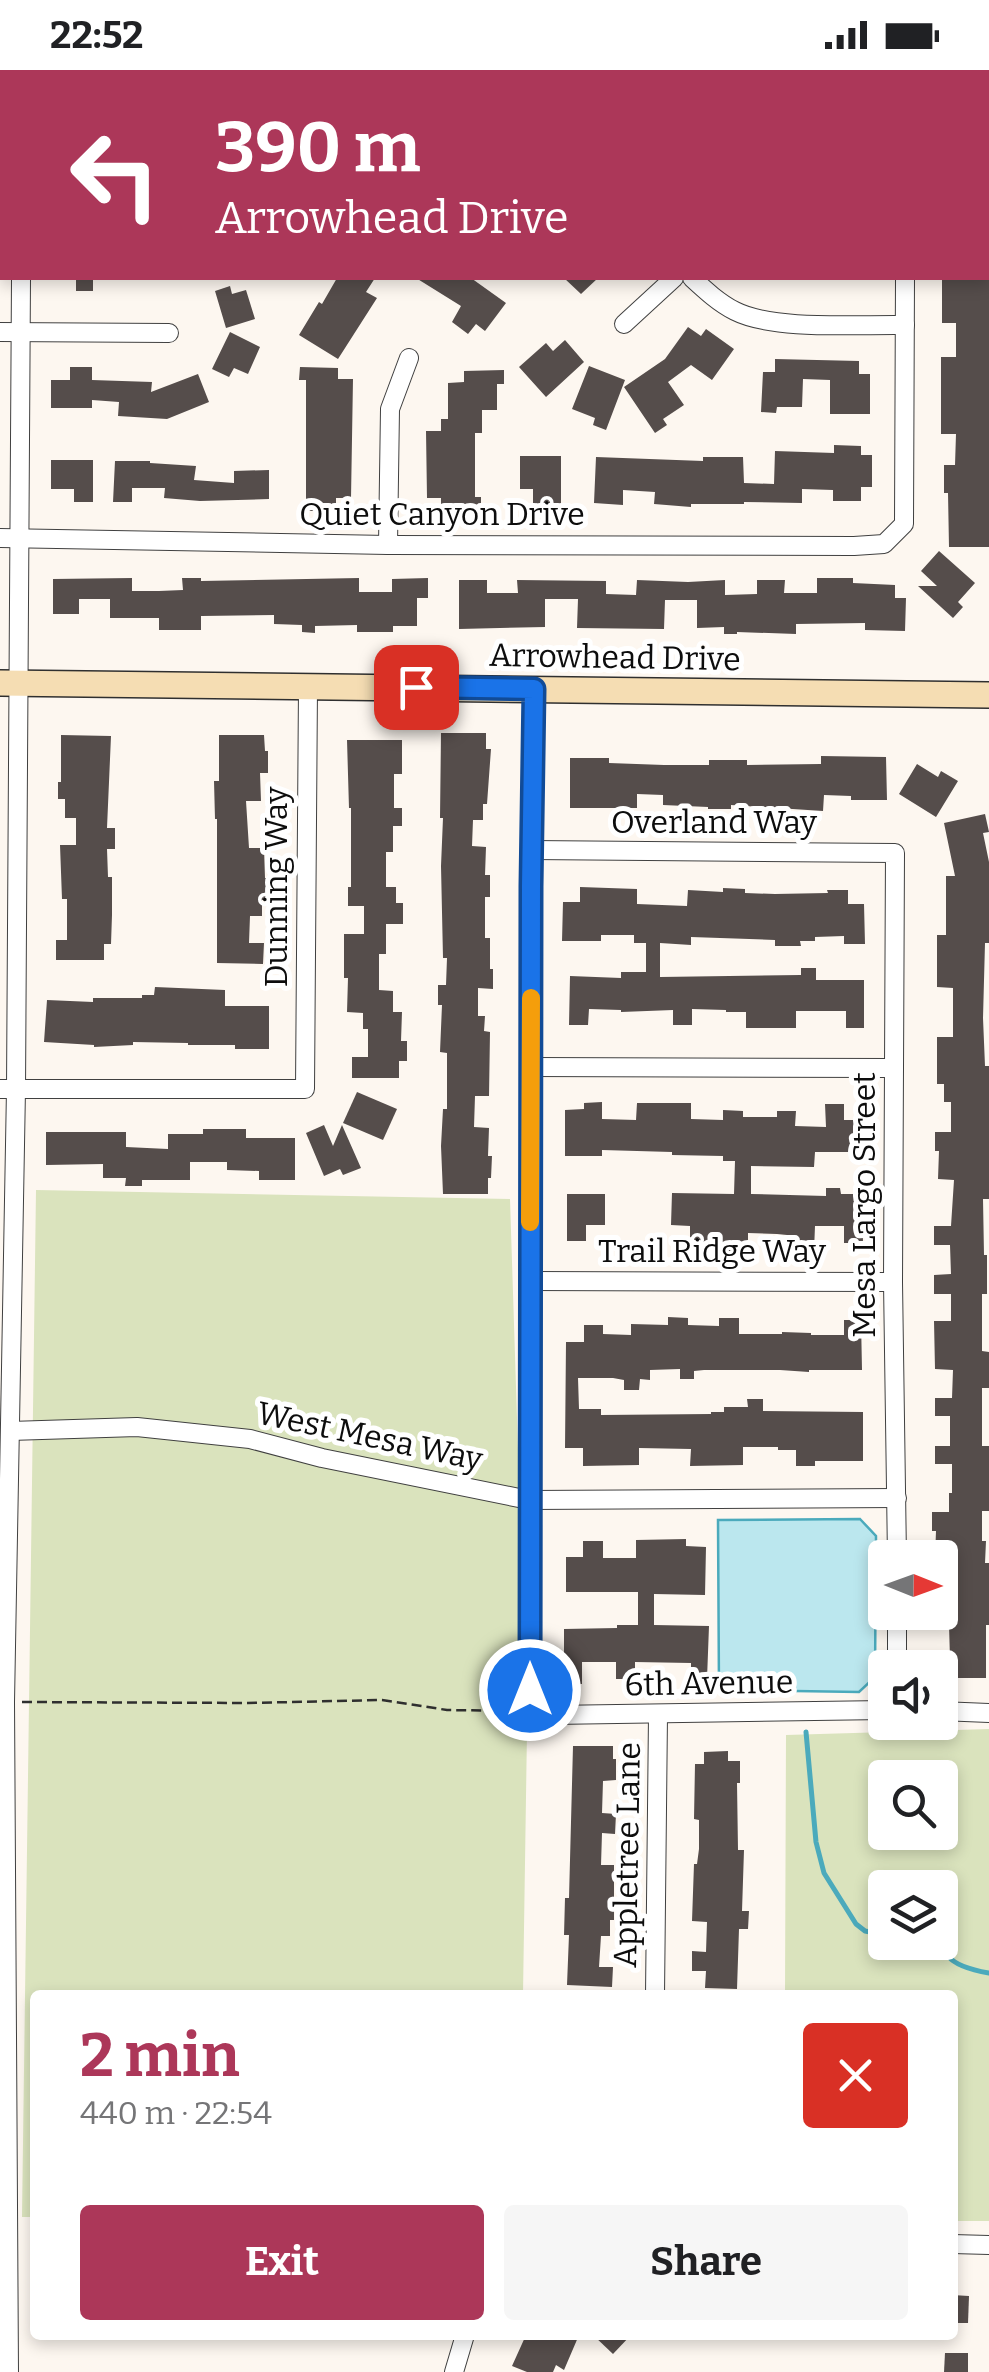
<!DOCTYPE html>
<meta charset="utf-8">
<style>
:root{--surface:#fff;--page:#f6f6f6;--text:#202124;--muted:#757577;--accent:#ac3759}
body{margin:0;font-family:Bitter,serif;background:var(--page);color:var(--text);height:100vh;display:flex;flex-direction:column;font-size:38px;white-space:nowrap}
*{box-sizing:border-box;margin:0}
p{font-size:32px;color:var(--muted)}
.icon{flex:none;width:55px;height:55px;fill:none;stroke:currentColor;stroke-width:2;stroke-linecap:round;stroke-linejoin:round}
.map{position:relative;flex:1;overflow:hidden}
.drawer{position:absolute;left:30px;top:1920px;width:928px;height:350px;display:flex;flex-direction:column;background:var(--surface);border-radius:10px;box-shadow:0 5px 15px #0003}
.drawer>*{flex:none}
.top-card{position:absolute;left:0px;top:0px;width:990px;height:210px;box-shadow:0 5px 15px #0003;background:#ac3759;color:#fff;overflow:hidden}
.needle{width:65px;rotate:91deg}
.tools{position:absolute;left:868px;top:1470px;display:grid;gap:20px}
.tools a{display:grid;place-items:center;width:90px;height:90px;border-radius:10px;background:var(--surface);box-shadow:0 5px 15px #0003;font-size:50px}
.pin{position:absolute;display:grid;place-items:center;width:85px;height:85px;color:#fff;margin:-42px;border-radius:20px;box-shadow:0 5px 15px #0006}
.me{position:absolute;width:110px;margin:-55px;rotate:0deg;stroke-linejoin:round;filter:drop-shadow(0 0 8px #0008)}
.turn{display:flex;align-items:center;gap:35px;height:210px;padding:0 50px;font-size:45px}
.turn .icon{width:130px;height:130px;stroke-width:2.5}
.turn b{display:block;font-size:70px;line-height:85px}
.round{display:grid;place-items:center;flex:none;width:105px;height:105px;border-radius:10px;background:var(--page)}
.summary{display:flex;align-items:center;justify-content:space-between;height:170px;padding:0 50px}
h1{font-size:60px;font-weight:700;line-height:75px;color:var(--accent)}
.action{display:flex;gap:20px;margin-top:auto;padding:20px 50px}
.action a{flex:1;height:115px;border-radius:10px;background:var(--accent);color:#fff;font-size:40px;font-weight:700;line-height:115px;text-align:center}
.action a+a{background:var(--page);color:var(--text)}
.status{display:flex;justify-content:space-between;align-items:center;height:70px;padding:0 50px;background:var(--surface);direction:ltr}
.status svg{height:28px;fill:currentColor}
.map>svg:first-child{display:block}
.green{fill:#dae3bd;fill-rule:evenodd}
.water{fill:#bbe7ee;stroke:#4baabc;stroke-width:2.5}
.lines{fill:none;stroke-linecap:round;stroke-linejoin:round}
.stream{stroke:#4baabc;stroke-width:5}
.building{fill:#554d4b}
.minor-casing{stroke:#404040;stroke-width:20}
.secondary-casing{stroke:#2f2f2f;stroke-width:28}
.path{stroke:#2f2f2f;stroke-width:2.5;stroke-dasharray:10 5;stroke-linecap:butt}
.minor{stroke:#fff;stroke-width:18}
.secondary{stroke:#f5ddb3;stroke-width:25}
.route-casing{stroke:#114b97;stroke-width:25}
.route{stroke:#1a73e8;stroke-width:18}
.slow{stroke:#f59e0b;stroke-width:18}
.labels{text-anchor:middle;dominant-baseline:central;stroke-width:10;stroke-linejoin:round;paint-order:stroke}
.street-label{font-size:32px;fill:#0d0d0d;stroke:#fff}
</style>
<div class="status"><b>22:52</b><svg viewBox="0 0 49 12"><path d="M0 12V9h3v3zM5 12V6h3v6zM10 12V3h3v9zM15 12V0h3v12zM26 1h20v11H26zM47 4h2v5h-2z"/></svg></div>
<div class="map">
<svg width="989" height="2302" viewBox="0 0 989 2302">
<rect width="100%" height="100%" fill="#fdf7f0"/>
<g class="green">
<path d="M36,1120L510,1129L527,1661L523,1925H35V2147H22Z"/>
<path d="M989,1659V2151H953L952,1925H785L786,1665ZM885,1708H940V1762H885ZM885,1818H940V1872H885Z"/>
</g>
<path class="water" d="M860,1449L876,1466L875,1607L859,1622L719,1620L718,1450Z"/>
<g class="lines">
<g class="stream">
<path d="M806,1662L816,1772L824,1803L856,1854L865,1861L885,1865"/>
<path d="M936,1872C941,1876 944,1881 948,1886C956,1896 977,1901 989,1903"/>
</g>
</g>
<g class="building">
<rect x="76" y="208" width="17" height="13"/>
<path d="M337,208H375L366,222L377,228L338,289L299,265L319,232L322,234Z"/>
<path d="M416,208H471L506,233L485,261L476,254L468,264L452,252L461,236Z"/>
<path d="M564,208H598L581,224Z"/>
<path d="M942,208H989V477H949L948,423H944V395H955L956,364H941V287H956V253H942Z"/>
<path d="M230,216L232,224L246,220L255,249L226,258L215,221Z"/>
<path d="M688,257L701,266L706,259L734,279L712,310L691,295L668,312L684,335L663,349L667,355L655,363L624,317L665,289Z"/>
<path d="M230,262L260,277L248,304L234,298L229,307L212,299Z"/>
<path d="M565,270L584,292L546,327L519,297L546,273L553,281Z"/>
<path d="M775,289L859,291V304H870V344H830V310L803,309L802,337H777L776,343L761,342L763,302H775Z"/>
<path d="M589,296L625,310L606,360L593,355L595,348L572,339Z"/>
<path d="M70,297H92V310L152,312L151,322L198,304L209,332L167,349L118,346L119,332L92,330V338H51V310H70Z"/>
<path d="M300,297L338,298V309H353L351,428H336V441H306V310H299Z"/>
<path d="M504,300V314H497V340H482V363H475V427H481V441H441V428H427L426,361H441V349H448V313L464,312V301Z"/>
<path d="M834,375L861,376V385H872V417H861V431H833V420L802,419V433L744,432V434H691V437L654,434L655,422L623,420V435L594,433L596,387L703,391V387H743L744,413L774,414L775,381L834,383Z"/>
<path d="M520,386H561V434H533V419H520Z"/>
<path d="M51,390H93V432H74V419H51Z"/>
<path d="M115,391H150V393L196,396L194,410L234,413V401L269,400V429L200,431L164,428L165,418H132V432H113Z"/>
<path d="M939,481L975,513L958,532L963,537L953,548L918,516H937L921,501Z"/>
<path d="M132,508V521H159L183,520L182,508H201V511L359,508V522H392V509L428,508V528H417V556H393V562H357V555L315,556V563L302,562V555L274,554V545L201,546V560H159V548H110V529H79V544H53V509Z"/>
<path d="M817,508H853V513L895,515V528H906L905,561L865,560V553L796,554V564L737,562V564H724V557L697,558V530H665L664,559L577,558L578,529H545V557L459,559V510H487V523H518L517,510L606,511V524L636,525L637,510L688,512L725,510V525L757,524V510H785L784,523H817Z"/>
<path d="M441,663H486V679H491L487,734H483V750H473L472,776L486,777L485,805H490V827H485V868H490V899H493V919L478,918V946H485L484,961L490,962L489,1026H475L474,1057L489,1058L488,1086H492L491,1108H488V1124H443L441,1076L443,1039H447V983L440,982L442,935H438V915H446L447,888H443L441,796L443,748H440Z"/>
<path d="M61,665L111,666L107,758H115V779H107L108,807H112V845L111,874H104V890H56V870H67V829H62L60,775H76V748H65V729H58V712H61Z"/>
<path d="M219,665H264L265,681H268V703H260L261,731H246L249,778H264L265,808H267L268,830H262V846H250L249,873H264L263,894L217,893V749H215L214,711H219Z"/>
<path d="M347,670H402V704H394V738H402V756H393V782H386V817H396V833H403V854H386V884H379V920L393,921V942H402L401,971H407V991H399V1008H352V987H368V959H363V943L347,942L348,908H344V864H364V836H348V817H351V738H349Z"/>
<path d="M821,686L886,687L887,730H851V726L824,725L823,741L731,735V739H708V737L663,735V725L637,724V738H570V688H609V693L664,695H709V690H747V695L821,694Z"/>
<path d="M917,694L938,707L941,701L958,711L936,747L899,724Z"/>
<path d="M985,744L989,762L983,763L989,792V873H985L983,948L985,996H989V1129H983L984,1185H987V1224H982V1281L989,1282V1318H982V1376H989V1441H982V1471H986L985,1493H989V1555H986V1608H940V1589H950L949,1555H940V1536H944V1519H948L950,1489L935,1488L936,1461H932V1442H949V1423H952V1394H935V1376H950V1346H935V1328H952L953,1300L935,1299L934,1251H951V1224H934V1205L951,1204L950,1175H934V1156H951L954,1110L938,1109L939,1081H935V1062H951V1032H944V1014H937V967H953V918L937,917V865H946V806H955L944,753Z"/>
<path d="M580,817L637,819V834L687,836L688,820L723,822V818L745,819V823L775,824L828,823L827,820H848V834H864L865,874H844V866L815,867V871H800L801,876H775V870L691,867V875L660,873V907L801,905V898H816V910H864V958H846V941H796V958H746V942H726V940L692,939V955H673V940L621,942V940L589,939L588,955H569L570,906L621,908V902H646V873H634V865H601V871H562L563,832H580Z"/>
<path d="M155,917L225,920V936H269V979H235V975H188V973L133,972V975L94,977V975L44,972L47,930L93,932V928H142V925H154Z"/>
<path d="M357,1022L397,1039L383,1070L343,1053Z"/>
<path d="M602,1032V1049L636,1050L637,1033H691V1049L723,1050V1040L743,1041V1047H777V1041H796L795,1056L826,1057L825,1034H844V1050H863V1082H815L814,1097L751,1096V1124L826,1126V1118H840L841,1124H862L863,1173H844V1156H815L814,1181H796L797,1166L777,1164L748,1163V1181H728V1173L690,1172V1156L671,1155L672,1123L734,1124L735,1091H723V1086L672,1085V1082L602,1080V1086H565V1040L584,1039V1033Z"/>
<path d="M324,1055L333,1076L342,1055L361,1098L343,1105L340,1099L324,1106L306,1063Z"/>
<path d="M203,1059H246V1068H295V1110H259V1101L227,1100V1092H190V1110H142V1116H125L126,1108H103V1094L46,1095V1062H126V1077L168,1079V1064H203Z"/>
<path d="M567,1124H605V1155H586V1171H567Z"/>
<path d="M668,1247L688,1248V1255L719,1256V1248H739V1264H782V1262L811,1263V1265H844V1250H861L862,1300H809V1302L780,1300H704L694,1301V1309H680V1299L650,1300V1310L640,1309L639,1320H624V1310L613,1308H578L579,1339H601V1345L711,1344V1342H724V1337H748L747,1329H763V1341L863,1342V1391H815V1396H796V1380H778V1377H743V1395L690,1396L691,1379L639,1378V1395L583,1396V1378H565L566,1272H584V1255H603V1264L631,1265V1254L668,1255Z"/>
<path d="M686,1469V1476L706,1477L705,1525L654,1524V1555L709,1556L707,1609L691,1608V1593L635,1592V1609H616V1592H582V1614H564V1559L617,1558V1555H638V1522H566V1487H583V1471H603V1488H636V1470Z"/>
<path d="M573,1676H613V1689H616V1710L603,1711L602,1743L616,1744L615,1764L602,1763L601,1795H614V1850H610V1866H601L599,1897H613L612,1917L567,1915L569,1865H564L565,1828H569Z"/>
<path d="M728,1681V1691H740V1713H737L738,1780H744L742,1841H749L748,1859H739L737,1919L705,1918L706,1901H692V1881L706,1882L707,1852L692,1851L694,1794H697L699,1779V1750L694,1749L695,1694H704V1682Z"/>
<path d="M952,2225L969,2226L968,2253H952Z"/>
<path d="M526,2265H579L564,2300L556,2295L553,2302H527L512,2296Z"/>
<path d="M593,2265H631L613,2284Z"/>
<path d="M945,2283H968V2302H944Z"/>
</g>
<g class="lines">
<defs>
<g id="minor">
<path d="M471,0L474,2"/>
<path d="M24,2V0"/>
<path d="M445,2L448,0"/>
<path d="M906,2V0"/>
<path d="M0,57H2"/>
<path d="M692,208C705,220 719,233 735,241C774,261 860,254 905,255"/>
<path d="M624,254L674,208"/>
<path d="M0,262L169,263"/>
<path d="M0,468L388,475L854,476L884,474L904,454L905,208"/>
<path d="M388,475L390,339L409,288"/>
<path d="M534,619C528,953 529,1286 530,1620L535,1641L552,1645L885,1640"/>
<path d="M531,780L895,783L893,1212L897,1488"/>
<path d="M531,997L894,998"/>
<path d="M0,1019H305L308,617"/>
<path d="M530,1211L893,1212"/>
<path d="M10,1361L137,1357L250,1369L322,1388L529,1430L897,1428"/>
<path d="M897,1542V1598"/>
<path d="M940,1641L989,1643"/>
<path d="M655,1925L658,1645"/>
<path d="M952,2174L989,2175"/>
<path d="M9,2302L5,1632L16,1019L21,208"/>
<path d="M454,2302L465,2265"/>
</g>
<path id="secondary" d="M0,613L989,625"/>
</defs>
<use href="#minor" class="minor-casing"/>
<use href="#secondary" class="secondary-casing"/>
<path class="path" d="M22,1632L248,1633L382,1630L447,1640L518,1641"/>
<use href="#minor" class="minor"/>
<use href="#secondary" class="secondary"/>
</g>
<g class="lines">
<defs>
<path id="route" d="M416,617L534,619L531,816L530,1620"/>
</defs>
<use href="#route" class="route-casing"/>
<use href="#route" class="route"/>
<path class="slow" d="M530,1152L531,928"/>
</g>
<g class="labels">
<g class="street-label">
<text x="442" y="444">Quiet Canyon Drive</text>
<text transform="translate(615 587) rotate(1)">Arrowhead Drive</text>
<text x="714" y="752">Overland Way</text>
<text transform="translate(276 817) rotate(-90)">Dunning Way</text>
<text transform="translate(864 1135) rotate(-90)">Mesa Largo Street</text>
<text x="712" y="1181">Trail Ridge Way</text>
<text transform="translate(370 1366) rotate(12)">West Mesa Way</text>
<text transform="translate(709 1613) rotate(-1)">6th Avenue</text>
<text transform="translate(627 1785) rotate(-89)">Appletree Lane</text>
</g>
</g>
</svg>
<div class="tools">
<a><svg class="needle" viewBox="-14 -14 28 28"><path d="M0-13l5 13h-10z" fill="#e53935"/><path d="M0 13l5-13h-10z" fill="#757577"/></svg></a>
<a><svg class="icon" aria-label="sound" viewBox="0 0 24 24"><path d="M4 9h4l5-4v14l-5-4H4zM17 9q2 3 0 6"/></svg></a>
<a><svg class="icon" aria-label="search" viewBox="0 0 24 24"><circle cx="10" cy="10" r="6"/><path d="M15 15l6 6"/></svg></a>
<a><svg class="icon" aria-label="layers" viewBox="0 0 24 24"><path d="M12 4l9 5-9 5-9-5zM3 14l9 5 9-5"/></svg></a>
</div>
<div class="pin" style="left:416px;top:617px;background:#d93025"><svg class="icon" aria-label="arrive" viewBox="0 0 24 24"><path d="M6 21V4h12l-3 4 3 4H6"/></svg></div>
<svg class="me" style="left:530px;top:1620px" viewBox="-20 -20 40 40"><circle r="17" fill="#1a73e8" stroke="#fff" stroke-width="3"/><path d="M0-11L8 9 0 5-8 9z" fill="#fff"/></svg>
<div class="top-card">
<div class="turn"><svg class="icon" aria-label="left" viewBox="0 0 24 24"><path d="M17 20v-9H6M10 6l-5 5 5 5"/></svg><div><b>390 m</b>Arrowhead Drive</div></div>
</div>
<section class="drawer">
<div class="summary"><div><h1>2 min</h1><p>440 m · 22:54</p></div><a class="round" style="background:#d93025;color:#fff"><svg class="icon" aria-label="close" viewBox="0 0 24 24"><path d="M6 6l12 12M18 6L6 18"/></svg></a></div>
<div class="action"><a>Exit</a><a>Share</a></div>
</section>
</div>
